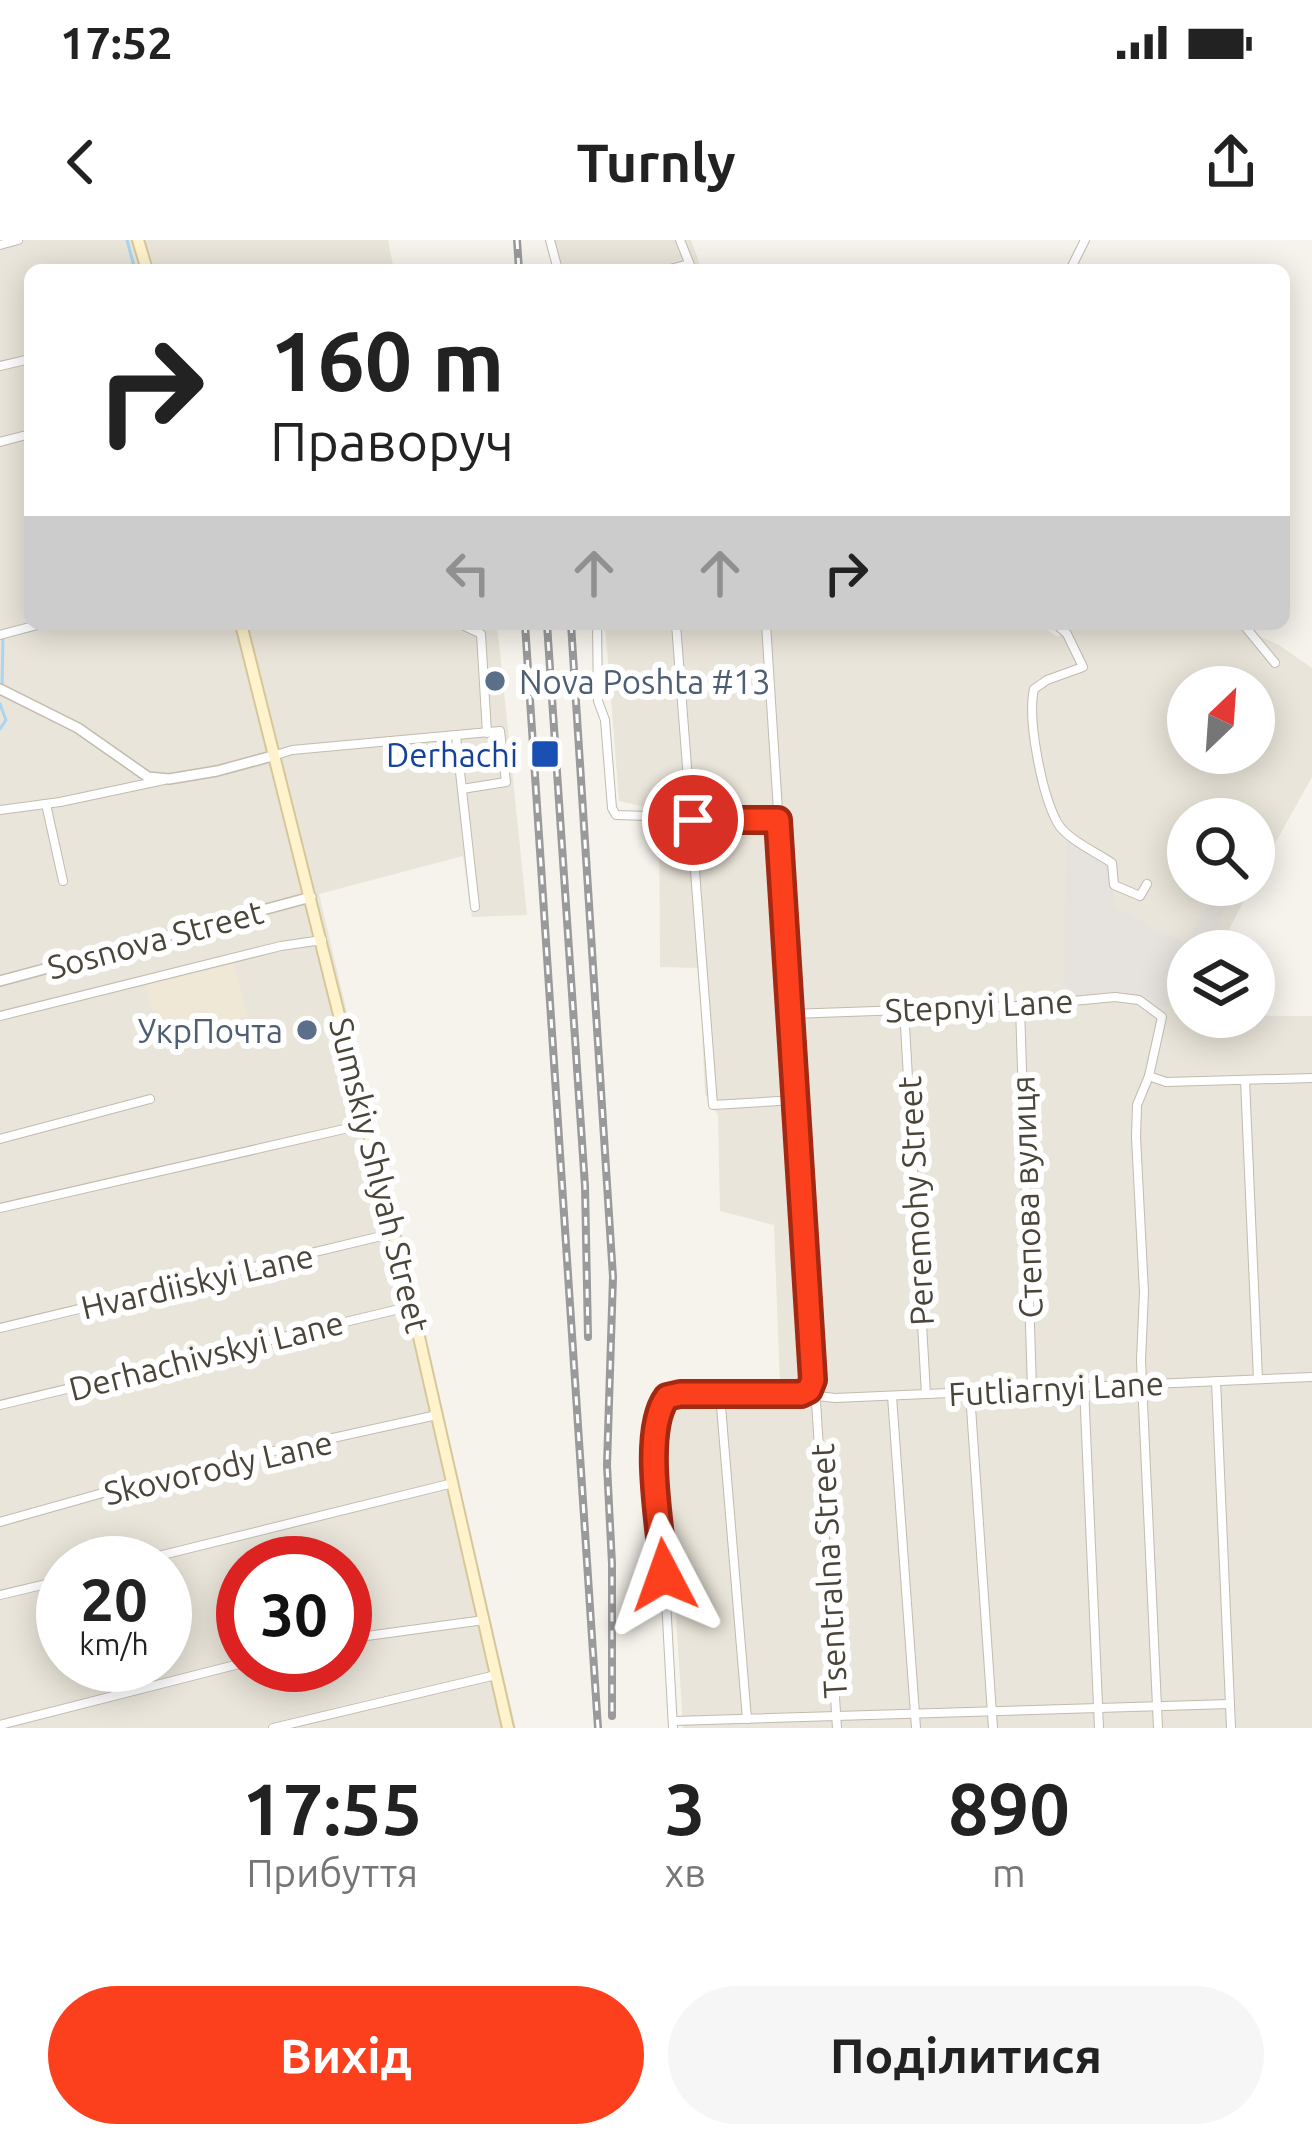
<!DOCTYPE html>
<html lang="uk">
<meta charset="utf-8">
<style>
:root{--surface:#fff;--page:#f6f6f6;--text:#222;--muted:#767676;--accent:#fc3f1d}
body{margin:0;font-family:Ubuntu,sans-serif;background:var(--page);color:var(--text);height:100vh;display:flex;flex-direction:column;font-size:45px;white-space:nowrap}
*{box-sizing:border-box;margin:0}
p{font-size:39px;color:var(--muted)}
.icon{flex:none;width:66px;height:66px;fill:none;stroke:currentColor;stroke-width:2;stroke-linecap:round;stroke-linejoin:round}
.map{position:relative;height:1488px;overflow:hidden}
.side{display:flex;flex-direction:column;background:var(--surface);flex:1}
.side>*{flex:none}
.hud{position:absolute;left:24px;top:24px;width:1266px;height:366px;border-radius:18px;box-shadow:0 6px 30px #0003;background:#fff;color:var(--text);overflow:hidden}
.needle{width:78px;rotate:25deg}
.controls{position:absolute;left:1167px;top:426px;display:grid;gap:24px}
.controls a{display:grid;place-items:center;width:108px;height:108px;border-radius:50%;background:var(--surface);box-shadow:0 6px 30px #0003;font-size:60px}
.speed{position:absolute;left:36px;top:1296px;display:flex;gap:24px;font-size:60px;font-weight:700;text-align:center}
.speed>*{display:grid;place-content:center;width:156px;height:156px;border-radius:50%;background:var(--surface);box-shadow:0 6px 30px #0003;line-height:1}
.speed small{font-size:30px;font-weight:400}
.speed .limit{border:18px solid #d22;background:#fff;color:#111}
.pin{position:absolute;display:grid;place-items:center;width:102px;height:102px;color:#fff;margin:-51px;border:6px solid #fff;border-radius:50%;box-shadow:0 3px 12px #0007}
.me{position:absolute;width:132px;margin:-66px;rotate:356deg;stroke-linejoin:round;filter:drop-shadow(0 0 9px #0008)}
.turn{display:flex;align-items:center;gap:42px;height:252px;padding:0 48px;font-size:54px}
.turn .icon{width:156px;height:156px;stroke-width:2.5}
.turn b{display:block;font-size:84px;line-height:102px}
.lanes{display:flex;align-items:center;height:114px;padding:0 48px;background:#0003;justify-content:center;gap:60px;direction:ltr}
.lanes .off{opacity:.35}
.eta{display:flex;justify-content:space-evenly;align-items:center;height:204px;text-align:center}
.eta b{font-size:72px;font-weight:700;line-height:84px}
.cta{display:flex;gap:24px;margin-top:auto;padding:24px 48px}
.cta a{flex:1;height:138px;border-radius:72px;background:var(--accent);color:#fff;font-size:48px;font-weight:700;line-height:138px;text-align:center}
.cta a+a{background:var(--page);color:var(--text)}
.status{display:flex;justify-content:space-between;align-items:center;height:84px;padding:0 60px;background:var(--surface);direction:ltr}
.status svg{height:33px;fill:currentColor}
header{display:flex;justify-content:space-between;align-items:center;height:156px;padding:0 48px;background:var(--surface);font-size:54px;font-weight:700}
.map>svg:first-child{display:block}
.residential{fill:#eae5da;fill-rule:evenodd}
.industrial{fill:#e6e2dd}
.education{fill:#efe8d6}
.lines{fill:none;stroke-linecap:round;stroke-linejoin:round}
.stream{stroke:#a9d4f2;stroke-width:3}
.minor-casing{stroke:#c2bbae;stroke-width:10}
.tertiary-casing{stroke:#c2bbae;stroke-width:12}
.secondary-casing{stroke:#d6c79b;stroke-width:14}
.minor{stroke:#fff;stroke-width:8}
.tertiary{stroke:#fff;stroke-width:9}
.secondary{stroke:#fff3cd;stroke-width:10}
.rail-casing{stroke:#9a9a9a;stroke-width:8}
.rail{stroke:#fff;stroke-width:3;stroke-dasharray:9;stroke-linecap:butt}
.route-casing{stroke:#a42913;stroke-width:30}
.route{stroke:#fc3f1d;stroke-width:21}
.service-dot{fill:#5c6f8a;stroke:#fff;stroke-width:4.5}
.transit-dot{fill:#1a4fb4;stroke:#fff;stroke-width:4.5}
.labels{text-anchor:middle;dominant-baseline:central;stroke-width:12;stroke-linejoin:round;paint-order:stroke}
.service-label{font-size:33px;fill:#4e5e75;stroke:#fff;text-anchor:start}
.transit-label{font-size:33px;fill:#164399;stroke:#fff;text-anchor:end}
.street-label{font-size:33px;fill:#4b4439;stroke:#fff}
</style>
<div class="status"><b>17:52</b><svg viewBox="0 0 49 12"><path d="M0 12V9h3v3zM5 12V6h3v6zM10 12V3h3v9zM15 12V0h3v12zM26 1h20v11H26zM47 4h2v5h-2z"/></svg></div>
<header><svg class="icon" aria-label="back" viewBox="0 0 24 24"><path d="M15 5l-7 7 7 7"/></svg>Turnly<svg class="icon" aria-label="share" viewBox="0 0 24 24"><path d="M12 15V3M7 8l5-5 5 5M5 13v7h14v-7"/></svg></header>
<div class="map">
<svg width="1312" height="1488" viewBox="0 0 1312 1488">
<rect width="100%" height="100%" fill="#f6f3ec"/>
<g class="residential">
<path d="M0,0H388L394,30H30V384H497L527,675L472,677L463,616L319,654L516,1488H0ZM63,1323H165V1425H63ZM243,1323H345V1425H243Z"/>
<path d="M554,0H691L702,30H562Z"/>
<path d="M605,384H1038L1058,397L1076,384H1232L1279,405L1312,428V537L1254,641V579H1188V645H1252L1218,711H1188V775L1312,776V1488H683L662,1150L780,1146L774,985L720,971L718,875L705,854L699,728L660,727L659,570L619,561ZM1188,447H1254V513H1188Z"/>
</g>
<path class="industrial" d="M1066,601L1077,602L1116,621L1114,665L1155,690L1186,702L1220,645H1240L1203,711H1188V741L1178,761L1158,768L1141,758H1063Z"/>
<path class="education" d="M233,723L248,777L161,798L145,745Z"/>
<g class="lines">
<g class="stream">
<path d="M127,0L135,30"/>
<path d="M24,392L57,384"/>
<path d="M2,447L3,397"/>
<path d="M0,464L6,480L0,489"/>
</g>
<defs>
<g id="minor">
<path d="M550,0L558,30"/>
<path d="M680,0L692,30"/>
<path d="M0,5L18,0"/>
<path d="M666,30L689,24"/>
<path d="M1070,30L1085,0"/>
<path d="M0,126L30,119"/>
<path d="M0,202L30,194"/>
<path d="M460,384L481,394L487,493"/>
<path d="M597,384L598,461L605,480L612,568L616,575L778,580"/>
<path d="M676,384L713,865L796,860"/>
<path d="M766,384L837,1488"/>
<path d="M1056,384L1067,394L1083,427L1047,440L1034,449C1027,480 1042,554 1057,582C1066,599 1096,612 1112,623L1114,645L1140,656L1147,644"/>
<path d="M1243,384L1275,423"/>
<path d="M0,395L41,384"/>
<path d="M456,496L475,667"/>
<path d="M276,515L292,510L500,491L506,542L462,549"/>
<path d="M46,564L63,641"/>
<path d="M0,570L60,562L164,540"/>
<path d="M1020,766L1032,1149"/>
<path d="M904,768L926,1154"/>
<path d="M790,774L1020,766L1115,757L1139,760L1162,777L1149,836L1137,865L1136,897L1144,1052L1141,1120L1158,1488"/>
<path d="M0,776L281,706L322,700"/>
<path d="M1149,836L1166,842L1312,838"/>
<path d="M1245,840L1258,1139"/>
<path d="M0,899L150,859"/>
<path d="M0,968L366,884"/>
<path d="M0,1088L394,993"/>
<path d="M1216,1141L1231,1488"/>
<path d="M1084,1147L1099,1488"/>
<path d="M970,1153L993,1488"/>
<path d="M720,1154L747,1479"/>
<path d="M801,1154L835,1158L1312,1137"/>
<path d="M892,1156L916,1488"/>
<path d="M0,1165L412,1066"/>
<path d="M0,1282L170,1234L437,1175"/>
<path d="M130,1323L453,1243"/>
<path d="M0,1355L63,1340"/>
<path d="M345,1399L484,1380"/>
<path d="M673,1481L1230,1464"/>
<path d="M0,1485L243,1423"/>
<path d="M273,1488L496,1435"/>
<path d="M673,1488L656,1178L667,1157L679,1153L801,1154"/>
</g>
<g id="tertiary">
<path d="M0,449L78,488L148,537L169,539L217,531L276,515"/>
<path d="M0,741L311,657"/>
</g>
<g id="secondary">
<path d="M138,0L147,30"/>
<path d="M241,384L412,1066L508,1488"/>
</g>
</defs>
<use href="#minor" class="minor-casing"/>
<use href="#tertiary" class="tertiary-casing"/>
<use href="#secondary" class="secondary-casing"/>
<use href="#minor" class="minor"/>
<use href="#tertiary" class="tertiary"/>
<use href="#secondary" class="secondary"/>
<defs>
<g id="rail">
<path d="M517,0L519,30"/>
<path d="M525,384L598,1488"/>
<path d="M547,384L585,946L588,1097"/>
<path d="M571,384L613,1037L607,1225L612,1324V1476"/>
</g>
</defs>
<use href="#rail" class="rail-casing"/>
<use href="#rail" class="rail"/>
</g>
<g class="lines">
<defs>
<path id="route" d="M664,1335C661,1290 641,1192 667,1157L680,1154H801L809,1150L813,1140L778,580H693"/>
</defs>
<use href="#route" class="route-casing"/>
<use href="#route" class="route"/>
</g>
<g class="service-dot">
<circle cx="495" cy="441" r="12"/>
<circle cx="307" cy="790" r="12"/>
</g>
<rect class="transit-dot" x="530" y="499" width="30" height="30" rx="6"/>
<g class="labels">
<g class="service-label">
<text x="519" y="441">Nova Poshta #13</text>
<text x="283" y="790" text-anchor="end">УкрПочта</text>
</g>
<g class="transit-label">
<text x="518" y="514">Derhachi</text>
</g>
<g class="street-label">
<text transform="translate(155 699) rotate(-15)">Sosnova Street</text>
<text transform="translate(979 765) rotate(-3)">Stepnyi Lane</text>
<text transform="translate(380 935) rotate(76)">Sumskiy Shlyah Street</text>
<text transform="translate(1026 957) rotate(-92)">Степова вулиця</text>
<text transform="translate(915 961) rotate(-93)">Peremohy Street</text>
<text transform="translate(197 1041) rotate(-13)">Hvardiiskyi Lane</text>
<text transform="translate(206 1115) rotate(-14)">Derhachivskyi Lane</text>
<text transform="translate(1056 1148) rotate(-3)">Futliarnyi Lane</text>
<text transform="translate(218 1227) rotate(-13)">Skovorody Lane</text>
<text transform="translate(828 1331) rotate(-93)">Tsentralna Street</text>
</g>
</g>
</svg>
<div class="controls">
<a><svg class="needle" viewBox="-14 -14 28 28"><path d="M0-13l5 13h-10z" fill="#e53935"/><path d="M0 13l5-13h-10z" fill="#767676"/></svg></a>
<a><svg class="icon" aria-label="search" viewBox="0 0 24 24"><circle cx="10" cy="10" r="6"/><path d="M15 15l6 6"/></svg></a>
<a><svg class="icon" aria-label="layers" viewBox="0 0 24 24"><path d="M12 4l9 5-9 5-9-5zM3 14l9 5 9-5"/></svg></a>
</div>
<div class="speed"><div>20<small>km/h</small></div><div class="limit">30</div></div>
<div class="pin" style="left:693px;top:580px;background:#d93025"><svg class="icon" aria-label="arrive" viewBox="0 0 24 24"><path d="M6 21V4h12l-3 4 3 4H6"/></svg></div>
<svg class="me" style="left:664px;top:1335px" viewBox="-20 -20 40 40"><path d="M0-17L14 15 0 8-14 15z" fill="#fc3f1d" stroke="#fff" stroke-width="4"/></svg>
<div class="hud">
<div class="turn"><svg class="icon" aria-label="right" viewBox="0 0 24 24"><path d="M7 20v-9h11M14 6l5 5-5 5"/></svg><div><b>160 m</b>Праворуч</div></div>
<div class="lanes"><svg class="icon off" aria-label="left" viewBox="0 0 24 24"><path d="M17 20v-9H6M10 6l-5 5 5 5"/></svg><svg class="icon off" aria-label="ahead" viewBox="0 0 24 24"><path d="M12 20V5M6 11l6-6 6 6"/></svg><svg class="icon off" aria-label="ahead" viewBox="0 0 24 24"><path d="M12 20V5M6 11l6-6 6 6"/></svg><svg class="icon" aria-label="right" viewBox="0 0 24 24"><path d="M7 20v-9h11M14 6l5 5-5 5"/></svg></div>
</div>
</div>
<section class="side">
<div class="eta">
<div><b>17:55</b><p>Прибуття</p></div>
<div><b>3</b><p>хв</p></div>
<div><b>890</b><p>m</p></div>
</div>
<div class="cta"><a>Вихід</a><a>Поділитися</a></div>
</section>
